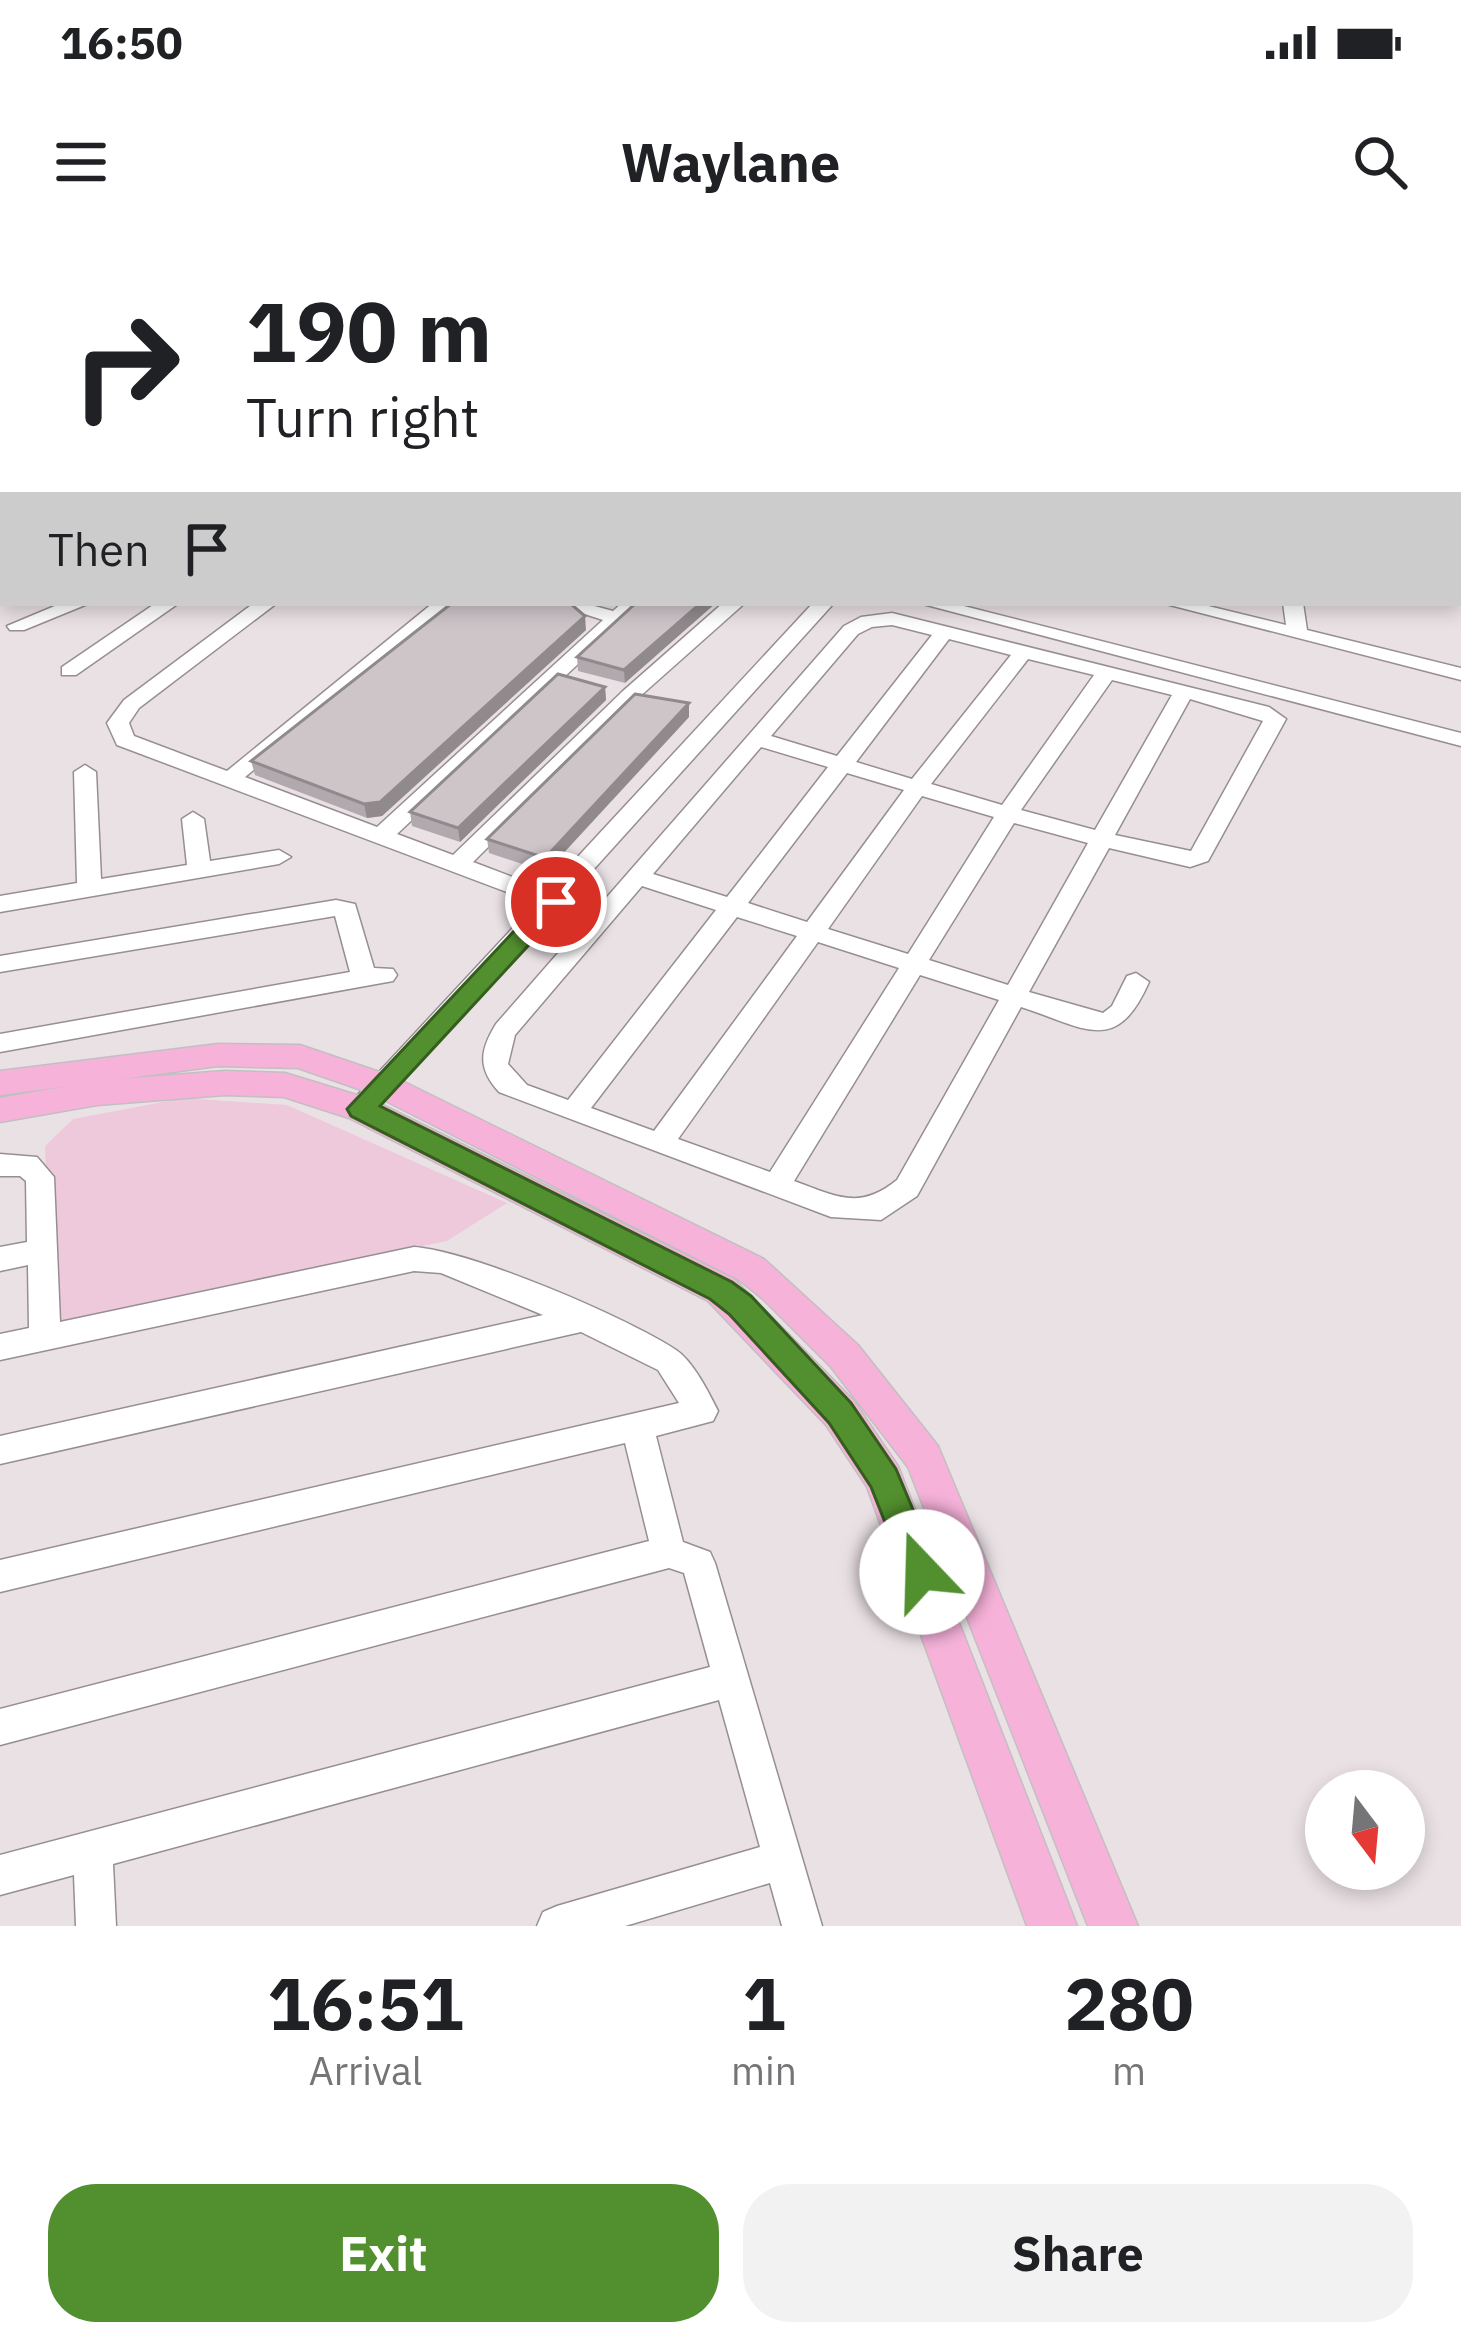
<!DOCTYPE html>
<style>
:root{--surface:#fff;--page:#f2f2f2;--text:#202124;--muted:#757577;--accent:#528f2e}
body{margin:0;font-family:"IBM Plex Sans",sans-serif;background:var(--page);color:var(--text);height:100vh;display:flex;flex-direction:column;font-size:45px;white-space:nowrap}
*{box-sizing:border-box;margin:0}
p{font-size:39px;color:var(--muted)}
.icon{flex:none;width:66px;height:66px;fill:none;stroke:currentColor;stroke-width:2;stroke-linecap:round;stroke-linejoin:round}
.map{position:relative;height:1686px;overflow:hidden}
.sheet{display:flex;flex-direction:column;background:var(--surface);flex:1}
.sheet>*{flex:none}
.guide{position:absolute;left:0px;top:0px;width:1461px;height:366px;box-shadow:0 6px 18px #0003;background:#fff;color:var(--text);overflow:hidden}
.needle{width:78px;rotate:164deg}
.buttons{position:absolute;left:1305px;top:1530px;display:grid;gap:24px}
.buttons a{display:grid;place-items:center;width:120px;height:120px;border-radius:50%;background:var(--surface);box-shadow:0 6px 18px #0003;font-size:60px}
.pin{position:absolute;display:grid;place-items:center;width:102px;height:102px;color:#fff;margin:-51px;border:6px solid #fff;border-radius:50%;box-shadow:0 3px 12px #0007}
.me{position:absolute;width:132px;margin:-66px;rotate:339deg;stroke-linejoin:round;filter:drop-shadow(0 0 9px #0008)}
.turn{display:flex;align-items:center;gap:42px;height:252px;padding:0 48px;font-size:54px}
.turn .icon{width:156px;height:156px;stroke-width:2.5}
.turn b{display:block;font-size:84px;line-height:102px}
.then{display:flex;align-items:center;height:114px;padding:0 48px;background:#0003;gap:24px;font-size:45px}
.eta{display:flex;justify-content:space-evenly;align-items:center;height:204px;text-align:center}
.eta b{font-size:72px;font-weight:700;line-height:84px}
.button{display:flex;gap:24px;margin-top:auto;padding:24px 48px}
.button a{flex:1;height:138px;border-radius:48px;background:var(--accent);color:#fff;font-size:48px;font-weight:700;line-height:138px;text-align:center}
.button a+a{background:var(--page);color:var(--text)}
.status{display:flex;justify-content:space-between;align-items:center;height:84px;padding:0 60px;background:var(--surface);direction:ltr}
.status svg{height:33px;fill:currentColor}
header{display:flex;justify-content:space-between;align-items:center;height:156px;padding:0 48px;background:var(--surface);font-size:54px;font-weight:700}
.map>svg:first-child{display:block}
.green{fill:#eec9dc}
.forest{fill:#ce99b5}
.lines{fill:none;stroke-linecap:round;stroke-linejoin:round}
.minor-casing{stroke:#978e92;stroke-width:3}
.major-casing{stroke:#c1c0c1;stroke-width:3}
.path{stroke:#a39c9f;stroke-width:3;stroke-dasharray:6 6;stroke-linecap:butt}
.minor{fill:#fff;fill-rule:evenodd}
.major{fill:#f7b2da;fill-rule:evenodd}
.wall{fill:#b1a9ad}
.shaded-wall{fill:#908a8d}
.building{fill:#cec5c9;stroke:#908a8d;stroke-width:3}
.route{fill:#528f2e;stroke:#355d1e;stroke-width:3}
</style>
<div class="status"><b>16:50</b><svg viewBox="0 0 49 12"><path d="M0 12V9h3v3zM5 12V6h3v6zM10 12V3h3v9zM15 12V0h3v12zM26 1h20v11H26zM47 4h2v5h-2z"/></svg></div>
<header><svg class="icon" aria-label="menu" viewBox="0 0 24 24"><path d="M4 6h16M4 12h16M4 18h16"/></svg>Waylane<svg class="icon" aria-label="search" viewBox="0 0 24 24"><circle cx="10" cy="10" r="6"/><path d="M15 15l6 6"/></svg></header>
<div class="map">
<svg width="1461" height="1686" viewBox="0 0 1461 1686">
<rect width="100%" height="100%" fill="#eae1e5"/>
<path class="green" d="M184,858L287,865L507,963L447,1001L51,1084L45,906L73,879Z"/>
<path class="forest" d="M124,0H1461V178L1458,3Z"/>
<g class="lines">
<defs>
<g id="minor">
<path d="M3,95V108L0,109V96Z"/>
<path d="M1458,196L1461,197V207L1458,206Z"/>
<path d="M1458,284L1461,285V297L1458,296Z"/>
<path d="M1458,333L1461,334V346L1458,345Z"/>
<path d="M62,363H90L24,390H10L7,386Z"/>
<path d="M156,363H179L76,435H62V427Z"/>
<path d="M254,363H277L139,468L129,483L134,496L227,531L433,363H455L245,537L377,587L603,380L551,363H583L613,371L622,363H643L397,594L453,615L623,451L723,363H745L637,459L473,622L547,650L813,363H834L566,660L565,668L558,669L371,876H351L347,869L351,862L536,663L117,505L107,483L124,460Z"/>
<path d="M919,363H952L1461,493V506Z"/>
<path d="M1162,363H1196L1286,385L1283,363H1303L1307,390L1461,428V440Z"/>
<path d="M892,373L1269,467L1286,479L1208,621L1190,627L1109,608L1029,752L1103,773L1112,766L1127,736L1136,733L1149,742C1116,817 1084,787 1021,767L917,956L881,980L831,977L499,852C477,828 480,810 496,784L844,386L861,377ZM892,385L932,395L837,516L771,496L858,394L872,387ZM949,399L1011,415L912,539L856,522ZM1028,419L1094,435L1002,565L931,544ZM1112,440L1172,455L1095,590L1021,570ZM1190,459L1263,481L1191,611L1115,595ZM761,507L828,527L727,657L653,634ZM847,533L904,550L807,682L748,663ZM922,556L994,577L908,714L828,689ZM1014,583L1088,603L1008,745L929,720ZM642,646L716,670L568,860L527,845L508,824L515,795ZM737,677L797,696L654,891L591,868ZM818,702L899,728L770,932L678,899ZM920,735L999,760L897,940C859,971 836,956 794,941Z"/>
<path d="M85,525L96,532L101,639L187,625L182,579L193,572L204,579L210,621L279,610L291,617L279,624L0,672V656L77,643L74,532Z"/>
<path d="M336,660L355,664L374,728L393,729L397,735L393,741L0,812V794L350,732L335,676L0,732V716Z"/>
<path d="M0,914L37,917L54,937L60,1082L414,1007C471,1011 626,1077 676,1110C693,1121 709,1153 718,1171L713,1181L656,1196L683,1302L710,1312L715,1323L822,1686H782L770,1643L625,1686H537L543,1672L557,1666L760,1607L719,1460L113,1624L116,1686H76L74,1635L0,1655V1615L710,1427L684,1333L669,1328L0,1505V1469L649,1301L625,1203L0,1352V1320L679,1163L658,1130L581,1092L0,1224V1196L543,1075L441,1033L414,1031L0,1120V1094L29,1088L28,1025L0,1031V1007L27,1002L26,941L20,936H0Z"/>
</g>
<path id="major" d="M218,804L300,805L394,837L764,1019L858,1105L938,1206L1138,1686H1088L908,1227L831,1127L763,1059L738,1039L370,853L298,828L218,826L120,839L225,831L285,833L373,860L734,1039L854,1161L898,1226L1077,1686H1027L867,1247L826,1185L708,1061L349,878L284,857L225,855L97,865L0,882V858L68,846L0,855V831Z"/>
</defs>
<use href="#minor" class="minor-casing"/>
<use href="#major" class="major-casing"/>
<g class="path">
<path d="M930,0L941,3"/>
<path d="M544,2L559,3"/>
<path d="M592,3L608,0"/>
</g>
<use href="#minor" class="minor"/>
<use href="#major" class="major"/>
</g>
<g class="wall">
<path d="M636,363L625,443L578,431L577,417Z"/>
<path d="M586,390L382,576L367,578L255,535L251,521Z"/>
<path d="M605,447L606,460L460,602L412,586L410,572Z"/>
<path d="M689,477L546,632L489,613L487,599Z"/>
</g>
<g class="shaded-wall">
<path d="M701,363H716L625,443L624,430Z"/>
<path d="M585,376L586,390L382,576L367,578L364,564Z"/>
<path d="M605,447L606,460L460,602L458,588Z"/>
<path d="M689,463V477L546,632L545,618Z"/>
</g>
<g class="building">
<path d="M452,363H567L571,364L585,376L380,562L364,564L251,521Z"/>
<path d="M636,363H701L624,430L577,417Z"/>
<path d="M558,434L605,447L458,588L410,572Z"/>
<path d="M635,454L689,463L545,618L487,599Z"/>
</g>
<path class="route" d="M556,654L568,662L564,667L380,866L732,1042L751,1056L851,1163L896,1229L939,1332L934,1343L922,1348L909,1343L871,1247L829,1183L729,1074L710,1059L351,876L347,869L547,656Z"/>
</svg>
<div class="buttons">
<a><svg class="needle" viewBox="-14 -14 28 28"><path d="M0-13l5 13h-10z" fill="#e53935"/><path d="M0 13l5-13h-10z" fill="#757577"/></svg></a>
</div>
<div class="pin" style="left:556px;top:662px;background:#d93025"><svg class="icon" aria-label="arrive" viewBox="0 0 24 24"><path d="M6 21V4h12l-3 4 3 4H6"/></svg></div>
<svg class="me" style="left:922px;top:1332px" viewBox="-20 -20 40 40"><circle r="19" fill="#fff"/><path d="M0-13L10 11 0 6-10 11z" fill="#528f2e"/></svg>
<div class="guide">
<div class="turn"><svg class="icon" aria-label="right" viewBox="0 0 24 24"><path d="M7 20v-9h11M14 6l5 5-5 5"/></svg><div><b>190 m</b>Turn right</div></div>
<div class="then">Then<svg class="icon" aria-label="arrive" viewBox="0 0 24 24"><path d="M6 21V4h12l-3 4 3 4H6"/></svg></div>
</div>
</div>
<section class="sheet">
<div class="eta">
<div><b>16:51</b><p>Arrival</p></div>
<div><b>1</b><p>min</p></div>
<div><b>280</b><p>m</p></div>
</div>
<div class="button"><a>Exit</a><a>Share</a></div>
</section>
